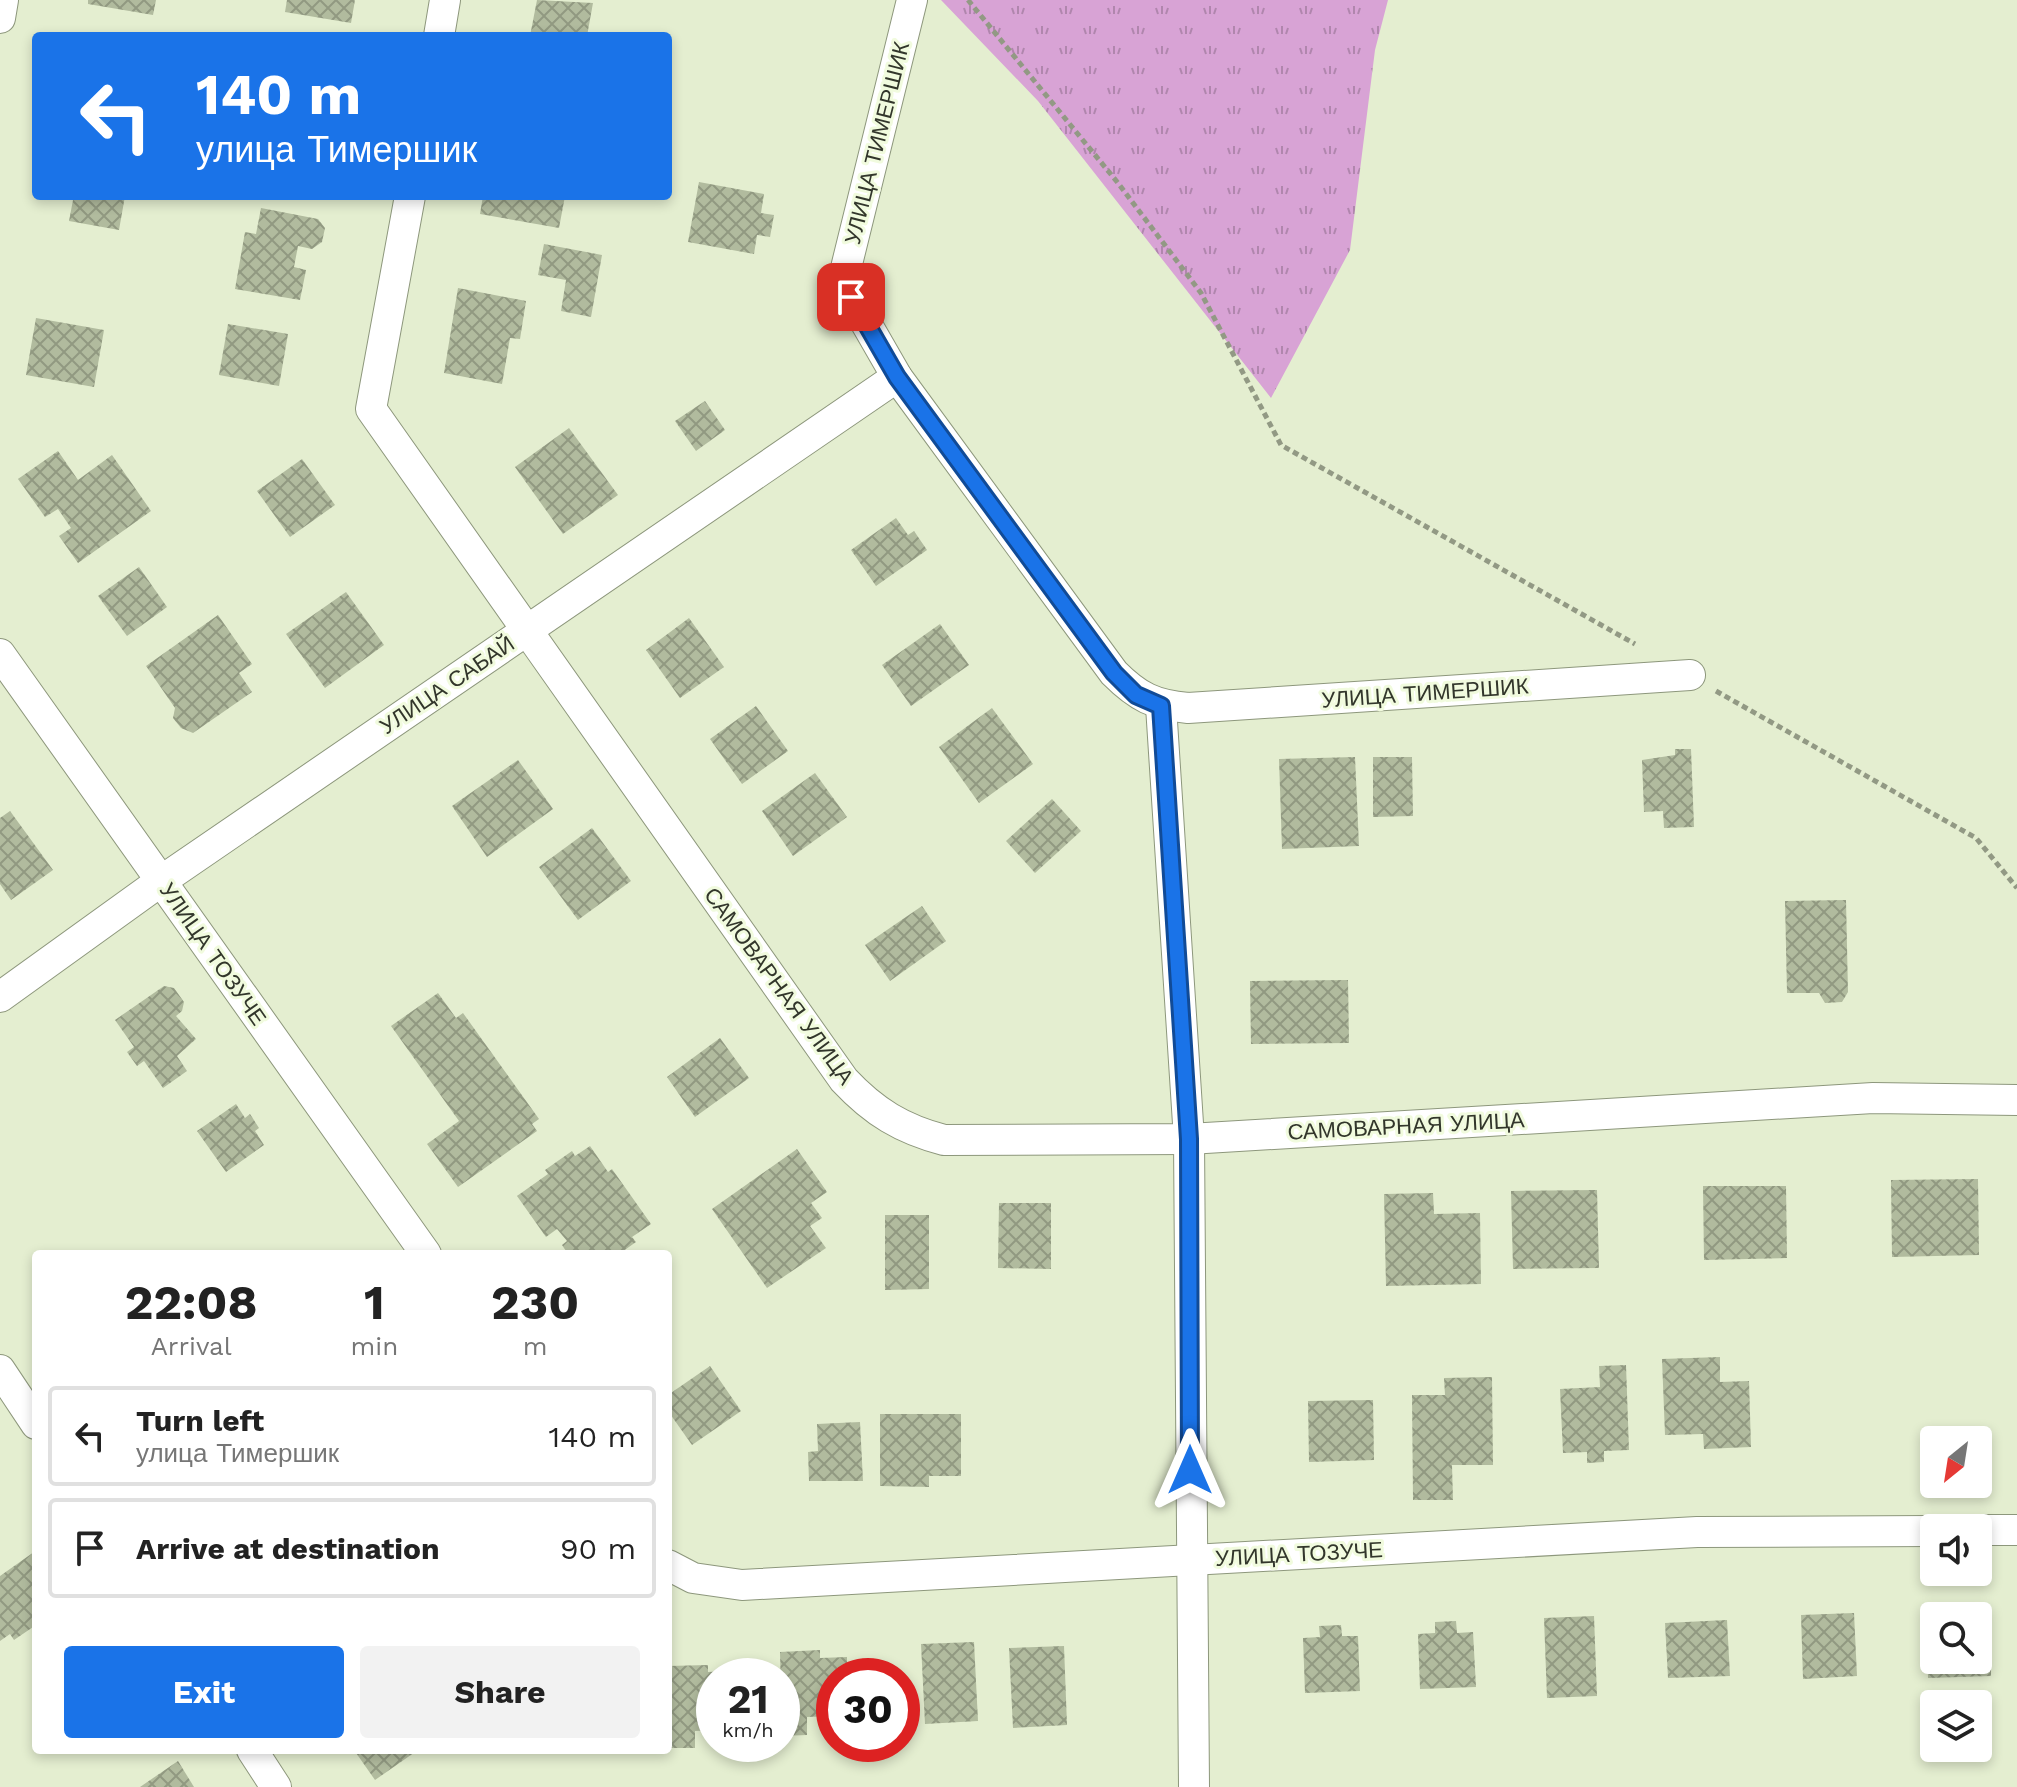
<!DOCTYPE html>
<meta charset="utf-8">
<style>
:root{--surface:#fff;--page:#f2f2f2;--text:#222;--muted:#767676;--line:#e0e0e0;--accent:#1a73e8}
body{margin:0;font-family:"Work Sans",sans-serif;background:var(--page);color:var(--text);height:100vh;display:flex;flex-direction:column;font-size:30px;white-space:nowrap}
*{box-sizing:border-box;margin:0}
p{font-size:26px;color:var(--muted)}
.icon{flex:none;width:44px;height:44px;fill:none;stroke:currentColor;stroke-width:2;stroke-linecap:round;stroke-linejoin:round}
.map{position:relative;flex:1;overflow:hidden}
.drawer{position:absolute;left:32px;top:1250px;width:640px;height:504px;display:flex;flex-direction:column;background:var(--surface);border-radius:8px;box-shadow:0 4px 12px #0003}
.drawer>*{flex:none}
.hud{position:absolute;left:32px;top:32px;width:640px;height:168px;border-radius:8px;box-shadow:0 4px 12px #0003;background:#1a73e8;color:#fff;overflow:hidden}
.needle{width:52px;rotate:210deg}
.buttons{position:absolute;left:1920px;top:1426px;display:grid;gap:16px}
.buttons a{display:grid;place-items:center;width:72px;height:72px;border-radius:8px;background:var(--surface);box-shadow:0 4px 12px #0003;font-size:40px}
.speed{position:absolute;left:696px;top:1658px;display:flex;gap:16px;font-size:40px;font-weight:700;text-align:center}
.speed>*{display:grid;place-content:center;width:104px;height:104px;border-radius:50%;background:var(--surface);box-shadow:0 4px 12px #0003;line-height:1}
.speed small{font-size:20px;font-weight:400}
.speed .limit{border:12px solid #d22;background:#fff;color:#111}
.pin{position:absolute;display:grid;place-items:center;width:68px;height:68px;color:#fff;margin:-34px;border-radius:16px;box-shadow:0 4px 12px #0006}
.me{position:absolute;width:88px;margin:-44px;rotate:0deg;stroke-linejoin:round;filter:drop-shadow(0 0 6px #0008)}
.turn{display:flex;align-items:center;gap:28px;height:168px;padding:0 32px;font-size:36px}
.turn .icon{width:104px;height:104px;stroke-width:2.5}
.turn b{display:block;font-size:56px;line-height:68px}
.eta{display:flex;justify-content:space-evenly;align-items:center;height:136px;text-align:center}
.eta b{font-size:48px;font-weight:700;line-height:56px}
.primary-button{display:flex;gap:16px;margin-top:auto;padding:16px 32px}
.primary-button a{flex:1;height:92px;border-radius:8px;background:var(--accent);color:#fff;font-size:32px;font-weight:700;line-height:92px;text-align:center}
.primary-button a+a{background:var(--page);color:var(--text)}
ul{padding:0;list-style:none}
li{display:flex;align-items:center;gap:24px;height:100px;margin:0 16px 12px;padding:0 16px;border:4px solid var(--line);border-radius:8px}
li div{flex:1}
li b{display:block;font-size:30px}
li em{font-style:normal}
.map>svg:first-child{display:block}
.grass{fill:url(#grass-tufts)}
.building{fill:url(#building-cross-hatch)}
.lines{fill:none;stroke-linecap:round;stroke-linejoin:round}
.minor-casing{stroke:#8d977c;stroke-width:32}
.path{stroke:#929984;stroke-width:5;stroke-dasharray:6 4;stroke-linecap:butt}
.minor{stroke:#fff;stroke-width:30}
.route-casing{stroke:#114b97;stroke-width:20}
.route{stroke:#1a73e8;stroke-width:14}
.labels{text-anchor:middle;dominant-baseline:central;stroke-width:6;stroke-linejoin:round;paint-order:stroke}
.street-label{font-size:22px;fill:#32362b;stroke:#f1fbde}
</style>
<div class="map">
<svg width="2017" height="1787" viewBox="0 0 2017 1787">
<defs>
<pattern id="grass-tufts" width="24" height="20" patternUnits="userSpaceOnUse" patternTransform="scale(2)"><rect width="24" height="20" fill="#d8a3d5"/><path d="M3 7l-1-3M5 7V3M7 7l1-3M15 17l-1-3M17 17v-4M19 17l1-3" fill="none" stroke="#b086ad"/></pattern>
<pattern id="building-cross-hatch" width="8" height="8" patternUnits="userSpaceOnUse" patternTransform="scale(2)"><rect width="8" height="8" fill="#b1bb9e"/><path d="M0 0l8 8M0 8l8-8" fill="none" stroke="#919981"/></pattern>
</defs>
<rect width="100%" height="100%" fill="#e4eed0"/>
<path class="grass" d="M941,0H1388L1375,50L1350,250L1271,398L1038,101Z"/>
<g class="building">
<path d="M88,0H156L153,15L88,4Z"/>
<path d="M287,0H355L351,23L285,12Z"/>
<path d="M537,0L593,3L587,36H530Z"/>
<path d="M699,182L764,194L761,213L774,215L770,237L757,235L754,254L688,242Z"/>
<path d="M58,196H125L119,230L69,221L73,200Z"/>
<path d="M483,196H565L559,228L480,214Z"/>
<path d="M261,208L318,219L325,228L322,242L312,249L298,246L294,267L306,270L300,300L235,289L245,232L256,234Z"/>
<path d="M544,244L602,255L591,317L561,311L566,280L538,275Z"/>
<path d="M458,288L526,301L520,339L510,338L502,384L444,373Z"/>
<path d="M36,318L104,330L94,387L26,375Z"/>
<path d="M228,324L288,334L279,386L219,375Z"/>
<path d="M705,401L725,430L696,451L675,421Z"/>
<path d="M569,428L618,495L563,534L515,467Z"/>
<path d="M58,451L78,480L112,455L151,511L78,563L59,536L71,528L58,509L45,517L18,479Z"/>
<path d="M302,459L335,505L290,537L257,491Z"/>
<path d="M896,518L908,535L914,531L927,550L876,586L851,550Z"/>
<path d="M139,567L167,607L127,636L98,596Z"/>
<path d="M346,592L384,645L325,688L286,634Z"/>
<path d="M218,615L252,664L239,673L252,692L193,733L181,728L173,718L175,708L146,666Z"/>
<path d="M689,618L724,667L680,698L646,650Z"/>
<path d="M940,624L969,665L911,706L882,665Z"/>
<path d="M756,706L788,751L742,784L710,739Z"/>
<path d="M992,708L1033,764L979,803L939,747Z"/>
<path d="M1675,749H1691L1694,827L1664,828L1663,811L1644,812L1642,760L1675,755Z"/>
<path d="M1355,757L1359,846L1282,849L1279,759Z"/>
<path d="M1373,757H1412L1413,816L1373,817Z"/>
<path d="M518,760L553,809L487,857L452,806Z"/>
<path d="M815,773L847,817L793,856L762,811Z"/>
<path d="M1052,799L1081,831L1035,873L1006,841Z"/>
<path d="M10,811L53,870L11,900L0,884V818Z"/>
<path d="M592,828L631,881L578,920L539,867Z"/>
<path d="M1846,900L1848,992L1842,1002L1825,1003L1819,993H1787L1785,901Z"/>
<path d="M922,906L946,941L890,981L865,945Z"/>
<path d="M1348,980L1349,1043L1251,1044L1250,981Z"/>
<path d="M164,986L174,988L184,1002L182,1011L176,1016L196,1039L177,1056L187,1071L163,1088L144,1061L137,1066L127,1052L134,1047L115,1020Z"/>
<path d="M438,993L456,1018L463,1013L539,1119L532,1124L537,1131L458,1187L427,1144L459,1121L391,1026Z"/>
<path d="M720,1038L749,1078L695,1117L667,1077Z"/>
<path d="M236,1104L245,1118L250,1114L259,1128L255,1131L264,1145L226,1172L197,1131Z"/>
<path d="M590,1146L608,1172L612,1169L651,1224L632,1237L636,1242L619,1254H568L562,1245L567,1241L557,1229L546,1237L517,1196L548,1174L545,1170L572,1151L575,1156Z"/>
<path d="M797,1149L827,1192L811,1203L822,1218L810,1226L826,1248L767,1288L712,1209Z"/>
<path d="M1978,1179L1979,1255L1892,1257L1891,1180Z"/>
<path d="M1703,1186H1786L1787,1258L1704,1260Z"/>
<path d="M1597,1190L1599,1268L1513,1269L1511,1191Z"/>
<path d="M1433,1193L1434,1214L1480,1213L1481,1284L1386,1286L1384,1194Z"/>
<path d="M999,1203H1051V1269L998,1268Z"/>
<path d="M885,1215H929V1289L885,1290Z"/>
<path d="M1720,1357V1382L1749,1381L1751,1447L1704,1449L1703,1434L1665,1435L1662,1359Z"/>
<path d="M1626,1365L1629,1450L1604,1451V1462L1587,1463V1452L1563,1453L1560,1389L1600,1387L1599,1366Z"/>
<path d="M710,1366L741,1411L692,1445L668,1411V1395Z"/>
<path d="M1492,1377L1493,1465H1452L1453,1500H1413L1412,1395H1445L1444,1378Z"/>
<path d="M1373,1400L1374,1460L1309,1462L1308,1401Z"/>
<path d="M880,1414H961V1476H929V1487L880,1486Z"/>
<path d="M860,1422L863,1481H809L808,1452L818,1451L817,1424Z"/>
<path d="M34,1552L36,1625L14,1640L10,1634L0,1641V1576Z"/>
<path d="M1854,1613L1857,1676L1803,1679L1801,1615Z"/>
<path d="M1594,1616L1597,1696L1547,1698L1544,1618Z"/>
<path d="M1978,1616H1982L1983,1654H1991V1676L1928,1678L1927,1638H1934V1660H1978Z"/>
<path d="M1727,1620L1730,1676L1668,1678L1665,1623Z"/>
<path d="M1456,1621L1457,1633L1473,1632L1476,1687L1420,1689L1418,1634L1435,1633V1622Z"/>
<path d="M1341,1625L1342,1636H1358L1360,1691L1305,1693L1303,1638L1320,1637L1319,1626Z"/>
<path d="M974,1642L978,1721L925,1724L921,1644Z"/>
<path d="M1064,1646L1067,1725L1013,1728L1009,1648Z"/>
<path d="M820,1650V1658L847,1657V1676H834V1716L807,1717V1735L782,1736L780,1652Z"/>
<path d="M708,1665V1672L729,1671V1676H714V1730L695,1731V1748H670L668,1666Z"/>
<path d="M354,1750H418L375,1780Z"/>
<path d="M178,1761L194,1787H140Z"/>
</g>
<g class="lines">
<defs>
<g id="minor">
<path d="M912,0L846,268L851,297L897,377L1114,673C1138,697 1154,705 1188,708L1690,675"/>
<path d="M0,18L3,0"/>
<path d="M439,36L445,0"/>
<path d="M410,196L371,409L844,1080C874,1112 902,1129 944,1140L1189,1139L1873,1098L2017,1100"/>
<path d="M0,654L426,1254"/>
<path d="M1161,706L1189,1139L1194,1787"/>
<path d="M0,997L161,881L897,377"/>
<path d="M0,1370L36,1424"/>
<path d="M1978,1530H2017"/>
<path d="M668,1565L693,1578L742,1585L1697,1532L1934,1531"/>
<path d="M252,1750L276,1787"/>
</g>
</defs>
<use href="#minor" class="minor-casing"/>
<g class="path">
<path d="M968,0L1118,183L1201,293L1281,445L1635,644"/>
<path d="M1716,691L1976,838L2017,888"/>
</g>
<use href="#minor" class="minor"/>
</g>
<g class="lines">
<defs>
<path id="route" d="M851,297L897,377L1114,673L1136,695L1161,706L1189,1139L1190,1470"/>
</defs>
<use href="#route" class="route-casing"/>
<use href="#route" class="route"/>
</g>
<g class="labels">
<g class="street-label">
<text transform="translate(877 143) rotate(-76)">УЛИЦА ТИМЕРШИК</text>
<text transform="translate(447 685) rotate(-34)">УЛИЦА САБАЙ</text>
<text transform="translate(1425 693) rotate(-4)">УЛИЦА ТИМЕРШИК</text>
<text transform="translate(213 954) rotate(55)">УЛИЦА ТОЗУЧЕ</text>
<text transform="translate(779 986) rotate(54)">САМОВАРНАЯ УЛИЦА</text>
<text transform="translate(1406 1126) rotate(-3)">САМОВАРНАЯ УЛИЦА</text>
<text transform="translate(1299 1554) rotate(-3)">УЛИЦА ТОЗУЧЕ</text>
</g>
</g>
</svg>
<div class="buttons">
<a><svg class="needle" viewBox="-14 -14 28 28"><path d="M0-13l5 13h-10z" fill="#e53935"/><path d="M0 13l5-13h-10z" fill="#767676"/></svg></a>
<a><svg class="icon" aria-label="sound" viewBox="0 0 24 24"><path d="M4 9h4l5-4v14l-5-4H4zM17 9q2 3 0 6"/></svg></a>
<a><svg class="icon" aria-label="search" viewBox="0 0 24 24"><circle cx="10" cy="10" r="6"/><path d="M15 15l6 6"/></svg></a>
<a><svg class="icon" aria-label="layers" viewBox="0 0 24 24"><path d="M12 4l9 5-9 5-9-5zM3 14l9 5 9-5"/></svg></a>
</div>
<div class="speed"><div>21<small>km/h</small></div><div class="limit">30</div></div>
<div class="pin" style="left:851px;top:297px;background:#d93025"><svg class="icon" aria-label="arrive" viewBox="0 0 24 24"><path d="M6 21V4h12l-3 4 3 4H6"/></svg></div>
<svg class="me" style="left:1190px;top:1470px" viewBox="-20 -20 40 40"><path d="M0-17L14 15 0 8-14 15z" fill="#1a73e8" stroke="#fff" stroke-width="4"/></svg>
<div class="hud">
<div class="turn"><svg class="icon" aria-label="left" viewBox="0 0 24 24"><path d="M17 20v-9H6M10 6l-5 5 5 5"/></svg><div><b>140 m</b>улица Тимершик</div></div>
</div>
<section class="drawer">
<div class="eta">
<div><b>22:08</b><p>Arrival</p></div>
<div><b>1</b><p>min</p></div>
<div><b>230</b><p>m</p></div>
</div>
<ul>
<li><svg class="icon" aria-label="left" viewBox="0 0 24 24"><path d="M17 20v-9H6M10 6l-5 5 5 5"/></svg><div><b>Turn left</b><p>улица Тимершик</p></div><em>140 m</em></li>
<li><svg class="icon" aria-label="arrive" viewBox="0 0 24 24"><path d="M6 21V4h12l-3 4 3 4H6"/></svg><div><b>Arrive at destination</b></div><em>90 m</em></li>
</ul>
<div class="primary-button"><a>Exit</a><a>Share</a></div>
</section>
</div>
